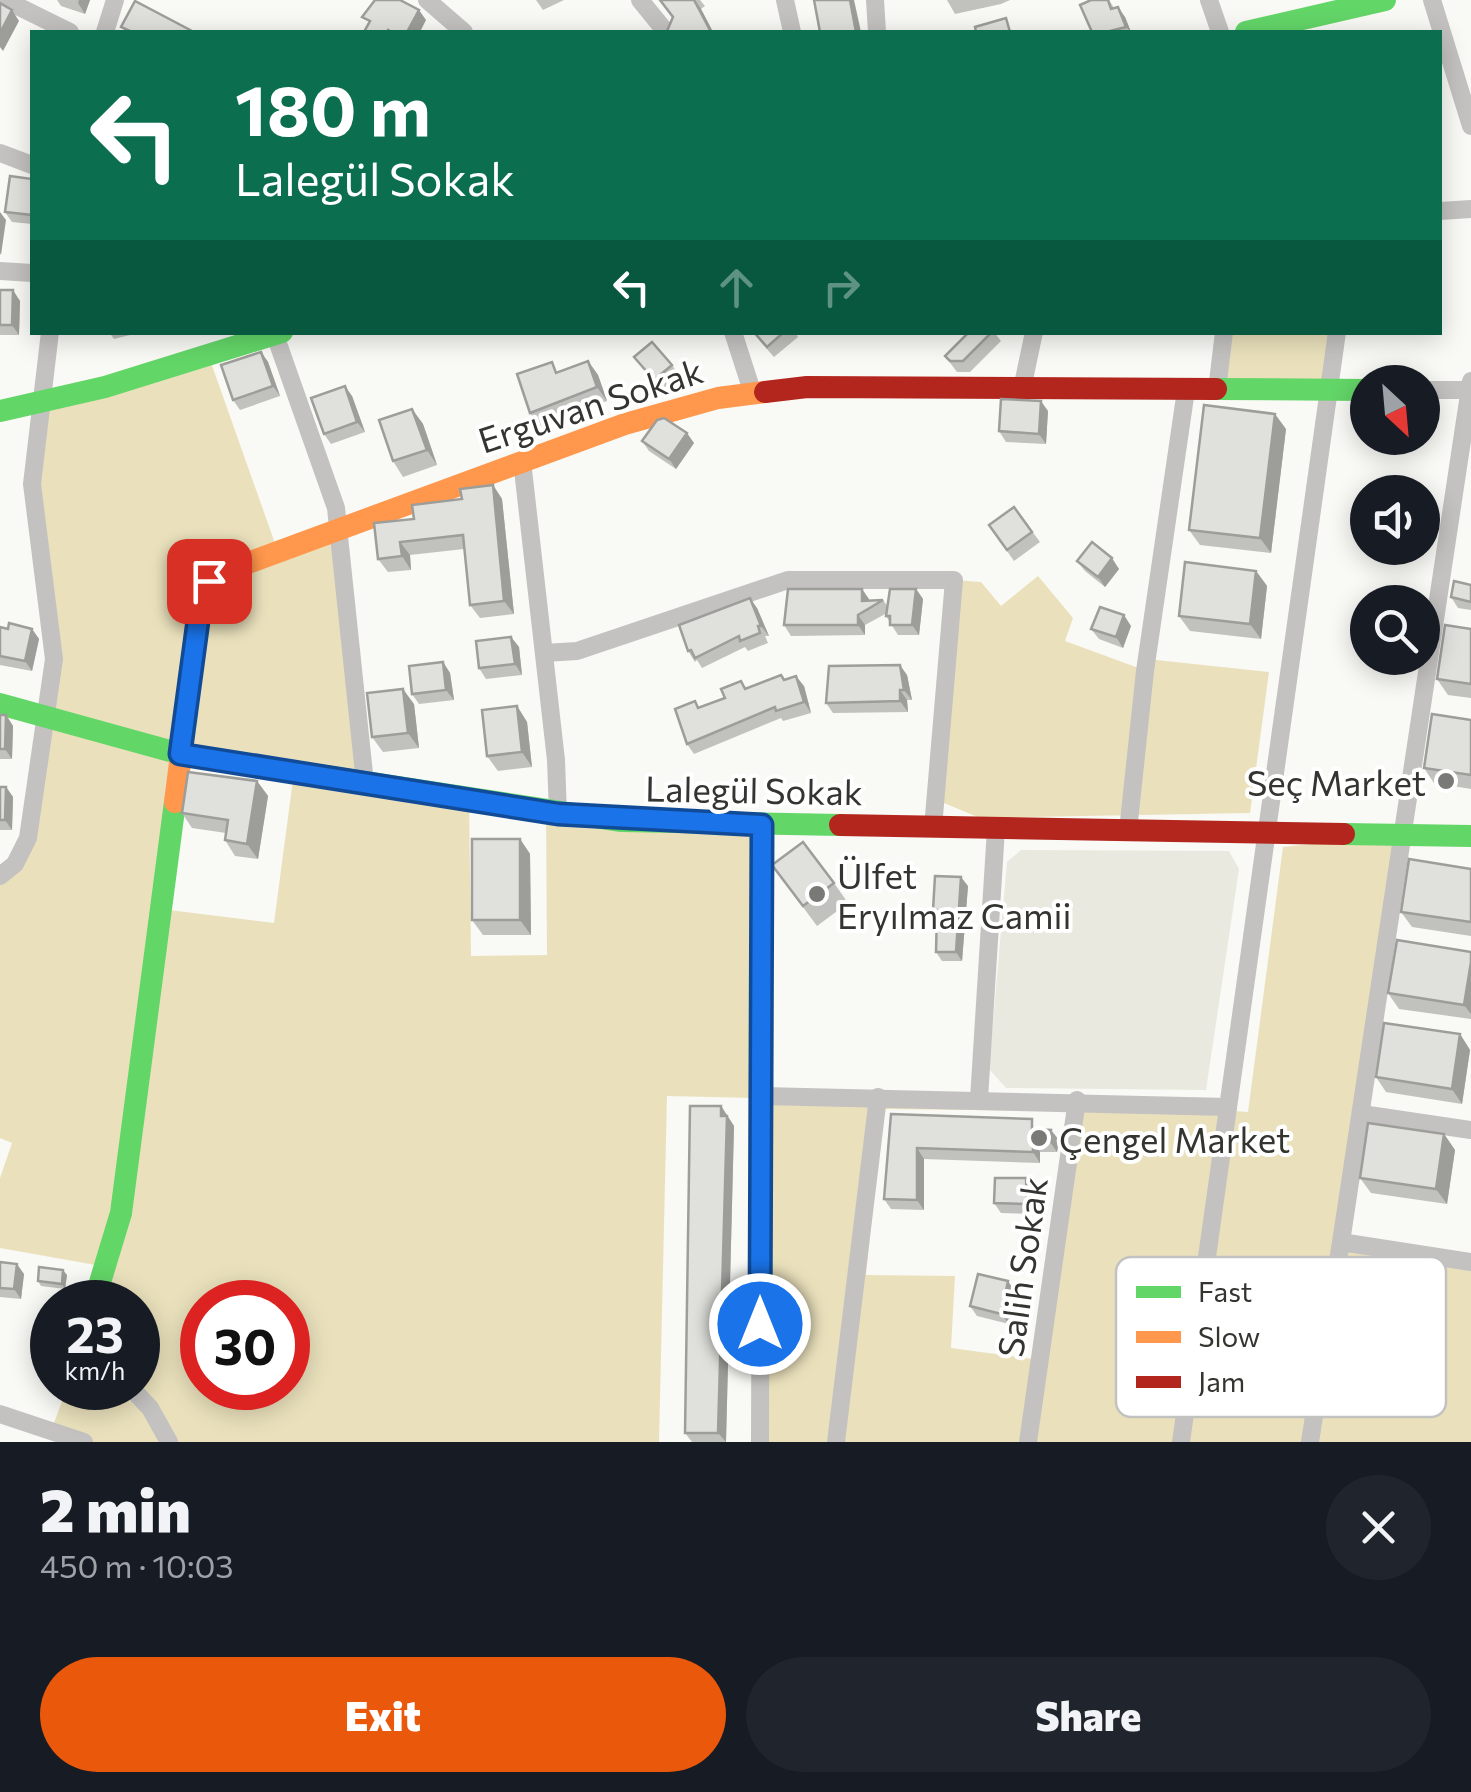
<!DOCTYPE html>
<meta charset="utf-8">
<style>
:root{--surface:#171b24;--page:#20242c;--text:#f1f3f6;--muted:#9ea1a6;--accent:#ea580c}
body{margin:0;font-family:Commissioner,sans-serif;background:var(--page);color:var(--text);height:100vh;display:flex;flex-direction:column;font-size:38px;white-space:nowrap}
*{box-sizing:border-box;margin:0}
p{font-size:32px;color:var(--muted)}
.icon{flex:none;width:55px;height:55px;fill:none;stroke:currentColor;stroke-width:2;stroke-linecap:round;stroke-linejoin:round}
.map{position:relative;height:1442px;overflow:hidden}
.details{display:flex;flex-direction:column;background:var(--surface);flex:1}
.details>*{flex:none}
.hud{position:absolute;left:30px;top:30px;width:1412px;height:305px;border-radius:0px;box-shadow:0 5px 25px #0003;background:#0b6e4f;color:#fff;overflow:hidden}
.needle{width:65px;rotate:154deg}
.fabs{position:absolute;left:1350px;top:365px;display:grid;gap:20px}
.fabs a{display:grid;place-items:center;width:90px;height:90px;border-radius:50%;background:var(--surface);box-shadow:0 5px 25px #0003;font-size:50px}
.speed{position:absolute;left:30px;top:1280px;display:flex;gap:20px;font-size:50px;font-weight:700;text-align:center}
.speed>*{display:grid;place-content:center;width:130px;height:130px;border-radius:50%;background:var(--surface);box-shadow:0 5px 25px #0003;line-height:1}
.speed small{font-size:25px;font-weight:400}
.speed .limit{border:15px solid #d22;background:#fff;color:#111}
.pin{position:absolute;display:grid;place-items:center;width:85px;height:85px;color:#fff;margin:-42px;border-radius:20px;box-shadow:0 5px 15px #0006}
.me{position:absolute;width:110px;margin:-55px;rotate:0deg;stroke-linejoin:round;filter:drop-shadow(0 0 8px #0008)}
.turn{display:flex;align-items:center;gap:35px;height:210px;padding:0 40px;font-size:45px}
.turn .icon{width:130px;height:130px;stroke-width:2.5}
.turn b{display:block;font-size:70px;line-height:85px}
.lanes{display:flex;align-items:center;height:95px;padding:0 40px;background:#0003;justify-content:center;gap:50px;direction:ltr}
.lanes .off{opacity:.35}
.round{display:grid;place-items:center;flex:none;width:105px;height:105px;border-radius:52px;background:var(--page)}
.summary{display:flex;align-items:center;justify-content:space-between;height:170px;padding:0 40px}
h1{font-size:60px;font-weight:800;line-height:75px}
.cta{display:flex;gap:20px;margin-top:auto;padding:20px 40px}
.cta a{flex:1;height:115px;border-radius:60px;background:var(--accent);color:#fff;font-size:40px;font-weight:800;line-height:115px;text-align:center}
.cta a+a{background:var(--page);color:var(--text)}
.map>svg:first-child{display:block}
.built{fill:#eae9e0}
.green{fill:#eae1bc;fill-rule:evenodd}
.lines{fill:none;stroke-linecap:round;stroke-linejoin:round}
.street{stroke:#c3c2c1;stroke-width:18}
.fast{stroke:#63d668;stroke-width:22}
.slow{stroke:#ff974d;stroke-width:22}
.jam{stroke:#b3261e;stroke-width:22}
.wall{fill:#c1c1bd}
.shaded-wall{fill:#9d9d9a}
.building{fill:#e0e0dc;stroke:#9d9d9a;stroke-width:2.5}
.route-casing{stroke:#114b97;stroke-width:25}
.route{stroke:#1a73e8;stroke-width:18}
.poi-dot{fill:#797976;stroke:#fff;stroke-width:4}
.labels{text-anchor:middle;dominant-baseline:central;stroke-width:8;stroke-linejoin:round;paint-order:stroke}
.street-label{font-size:35px;fill:#343431;stroke:#fff}
.poi-label{font-size:35px;fill:#343431;stroke:#fff;text-anchor:start}
.key{fill:#fff;stroke:#c2c2c1;stroke-width:2.5}
.key-label{font-size:28px;fill:#343431}
</style>
<div class="map">
<svg width="1471" height="1442" viewBox="0 0 1471 1442">
<rect width="100%" height="100%" fill="#f9f9f5"/>
<path class="built" d="M1021,850L1229,851L1239,869L1206,1090L1006,1088L989,1069L1007,862Z"/>
<g class="green">
<path d="M1224,333H1337L1329,390H1217Z"/>
<path d="M209,357L277,549L338,528L365,783L469,800L471,956L547,955L546,813L762,825L752,1077L762,1096L1077,1100L1248,1112L1283,847L1405,834L1341,1241L1471,1262V1442H760L753,1098L667,1096L659,1442H84L51,1431L67,1388H138V1302H94L107,1267L0,1248V1178L12,1143L0,1138V876L15,864L54,659L37,532L44,401ZM181,754L294,772L274,923L161,909ZM883,1109L1077,1111L1041,1360L951,1348L955,1276L866,1275ZM202,1302H288V1388H202Z"/>
<path d="M1038,576L1073,618L1065,641L1144,670L1147,659L1269,672L1250,813L980,818L944,803L938,745L954,580L981,582L1001,606Z"/>
</g>
<g class="lines">
<g class="street">
<path d="M5,0L70,32"/>
<path d="M427,0L464,32"/>
<path d="M640,0L666,32"/>
<path d="M785,0L792,32"/>
<path d="M875,0L877,32"/>
<path d="M1209,0L1220,32"/>
<path d="M1432,0L1471,126"/>
<path d="M105,32L115,0"/>
<path d="M0,153L32,165"/>
<path d="M1440,211L1471,209"/>
<path d="M0,271L32,273"/>
<path d="M733,332L752,391"/>
<path d="M275,335L336,508L365,783"/>
<path d="M1471,381L1341,1242L1471,1262"/>
<path d="M1022,389L1034,332"/>
<path d="M1217,390L1224,332"/>
<path d="M1422,390H1471"/>
<path d="M522,461L556,760L558,814"/>
<path d="M544,653L577,651L788,580H954L933,828"/>
<path d="M1128,831L1145,671L1186,390"/>
<path d="M0,876L15,864L28,838L54,659L32,484L50,332"/>
<path d="M761,1096L1228,1107"/>
<path d="M979,1099L996,829"/>
<path d="M1362,1114L1471,1130"/>
<path d="M131,1388L150,1408L169,1442"/>
<path d="M0,1414L84,1442"/>
<path d="M760,1442L762,825"/>
<path d="M836,1442L878,1097"/>
<path d="M1028,1442L1077,1100"/>
<path d="M1181,1442L1337,332"/>
<path d="M1310,1442L1341,1242"/>
</g>
<g class="fast">
<path d="M1246,32L1385,0"/>
<path d="M1216,389L1368,390"/>
<path d="M0,411L105,387L282,332"/>
<path d="M0,704L181,754L620,821L840,825"/>
<path d="M1344,834L1471,836"/>
<path d="M94,1302L121,1213L175,802"/>
</g>
<path class="slow" d="M175,802L202,591L218,574L625,424L718,398L765,392"/>
<g class="jam">
<path d="M765,392L807,387L1216,389"/>
<path d="M840,825L1344,834"/>
</g>
</g>
<g class="wall">
<path d="M57,0H90L85,14L61,6Z"/>
<path d="M536,0H564L543,10Z"/>
<path d="M660,0H700L705,6L701,9L713,32H649L667,31L673,18Z"/>
<path d="M947,0H1010L1001,4L955,14Z"/>
<path d="M1091,0H1109L1114,8L1125,17L1131,32H1092Z"/>
<path d="M32,179V224L12,222L5,212Z"/>
<path d="M0,290L20,301L19,335H0Z"/>
<path d="M109,332H142L114,339Z"/>
<path d="M752,332H795L798,337L774,357Z"/>
<path d="M969,332H994L1001,341L970,372H957L945,356Z"/>
<path d="M261,352L268,362L280,396L240,410L233,400Z"/>
<path d="M634,357L672,365L679,375L662,390Z"/>
<path d="M588,361L598,375L607,401L540,427L530,413L559,372Z"/>
<path d="M352,396L365,432L331,444L324,434Z"/>
<path d="M412,409L423,424L437,465L403,477L393,461Z"/>
<path d="M1048,411L1046,444L1006,442L999,431Z"/>
<path d="M1286,429L1271,553L1200,545L1189,530Z"/>
<path d="M642,441L694,443L676,469L649,451Z"/>
<path d="M493,485L502,499L514,614L480,618L470,605L464,549L410,555L411,570L388,572L378,559L414,519Z"/>
<path d="M1014,507L1040,542L1014,561L989,525Z"/>
<path d="M1077,561L1119,569L1105,587L1085,571Z"/>
<path d="M1256,571L1267,586L1261,639L1190,631L1179,616Z"/>
<path d="M1471,585V610L1458,608L1451,597Z"/>
<path d="M862,589L869,601L883,600L888,607L916,589L923,599L919,635H898L886,616L887,613L865,625V635L791,636L784,625Z"/>
<path d="M757,608L769,636H765L768,643L748,651L745,647L702,668L697,660L695,662L688,651Z"/>
<path d="M1131,626L1123,648L1099,639L1091,629Z"/>
<path d="M0,627L8,629H32L39,639L32,671L0,665Z"/>
<path d="M1471,629V698L1448,695L1437,679Z"/>
<path d="M511,637L519,647L522,675L486,679L479,668Z"/>
<path d="M443,662L450,673L454,700L419,704L412,694Z"/>
<path d="M781,675L785,680L804,686L811,713L783,721L781,718L694,754L687,744L700,708L725,698L741,681L747,689Z"/>
<path d="M907,675L912,700H907L908,712L833,713L826,703Z"/>
<path d="M414,704L419,748L383,752L372,737Z"/>
<path d="M517,706L527,722L532,767L498,771L487,756Z"/>
<path d="M0,715H6L13,726L12,759H0Z"/>
<path d="M1471,720V789L1434,783L1424,768Z"/>
<path d="M257,781L268,796L258,859L235,856L225,840L226,833L192,828L182,813Z"/>
<path d="M0,787H6L13,797L12,830H0Z"/>
<path d="M520,839L530,854L531,935H483L472,920Z"/>
<path d="M772,865L834,883L848,903L817,926Z"/>
<path d="M1471,869V936L1412,927L1401,912Z"/>
<path d="M968,886L962,961H942L936,952L937,915L933,910Z"/>
<path d="M1471,952V1019L1399,1009L1388,993Z"/>
<path d="M1460,1034L1470,1050L1462,1104L1386,1092L1376,1077Z"/>
<path d="M721,1106L734,1126L726,1442H692L685,1433Z"/>
<path d="M891,1114L1039,1129L1059,1140L1057,1152H1040V1163L924,1159V1210L891,1209L884,1199Z"/>
<path d="M1444,1134L1455,1150L1447,1204L1371,1193L1360,1178Z"/>
<path d="M1033,1189L1034,1214L1001,1213L994,1203Z"/>
<path d="M0,1262L24,1274L21,1299L0,1297Z"/>
<path d="M67,1275L65,1289L41,1286L38,1281Z"/>
<path d="M1015,1292L1009,1324L977,1316L970,1306Z"/>
</g>
<g class="shaded-wall">
<path d="M79,0H90L85,14L78,3Z"/>
<path d="M695,0L701,9L713,32H711Z"/>
<path d="M850,0H854L861,32H856Z"/>
<path d="M1118,7L1125,17L1131,32L1126,27Z"/>
<path d="M12,10L19,21L3,51L0,47V33Z"/>
<path d="M419,10L426,20L420,32H407Z"/>
<path d="M0,212L6,220L1,255L0,253Z"/>
<path d="M13,290L20,301L19,335L12,325Z"/>
<path d="M261,352L268,362L280,396L273,386Z"/>
<path d="M588,361L598,375L607,401L597,387Z"/>
<path d="M345,386L352,396L365,432L357,422Z"/>
<path d="M1041,401L1048,411L1046,444L1039,434Z"/>
<path d="M412,409L423,424L437,465L427,450Z"/>
<path d="M1275,414L1286,429L1271,553L1260,538Z"/>
<path d="M687,433L694,443L676,469L669,459Z"/>
<path d="M493,485L502,499L514,614L504,601Z"/>
<path d="M400,542L410,555L411,570L402,556Z"/>
<path d="M1112,558L1119,569L1105,587L1098,577Z"/>
<path d="M1256,571L1267,586L1261,639L1250,624Z"/>
<path d="M862,589L869,599V611L862,601Z"/>
<path d="M916,589L923,599L919,635L912,625Z"/>
<path d="M750,598L757,608L769,636L761,626Z"/>
<path d="M858,615L865,625V635L858,625Z"/>
<path d="M1124,615L1131,626L1123,648L1116,637Z"/>
<path d="M32,629L39,639L32,671L25,661Z"/>
<path d="M511,637L519,647L522,675L515,664Z"/>
<path d="M443,662L450,673L454,700L446,690Z"/>
<path d="M900,665L907,675L912,700L904,690Z"/>
<path d="M796,676L804,686L811,713L804,702Z"/>
<path d="M403,689L414,704L419,748L408,733Z"/>
<path d="M900,690L907,700L908,712L900,701Z"/>
<path d="M517,706L527,722L532,767L522,752Z"/>
<path d="M6,715L13,726L12,759L5,749Z"/>
<path d="M257,781L268,796L258,859L247,844Z"/>
<path d="M6,787L13,797L12,830L5,820Z"/>
<path d="M520,839L530,854L531,935L520,920Z"/>
<path d="M961,877L968,886L962,961L956,952Z"/>
<path d="M1471,962V1014L1464,1005Z"/>
<path d="M1460,1034L1470,1050L1462,1104L1452,1089Z"/>
<path d="M721,1106L734,1126L726,1442L718,1433Z"/>
<path d="M1051,1130L1059,1140L1057,1152L1050,1142Z"/>
<path d="M1444,1134L1455,1150L1447,1204L1436,1189Z"/>
<path d="M1033,1142L1040,1152V1163L1033,1152Z"/>
<path d="M917,1148L924,1159V1210L917,1200Z"/>
<path d="M1026,1178L1033,1189L1034,1214L1027,1204Z"/>
<path d="M17,1264L24,1274L21,1299L14,1289Z"/>
<path d="M63,1270L67,1275L65,1289L62,1284Z"/>
<path d="M1008,1281L1015,1292L1009,1324L1001,1314Z"/>
</g>
<g class="building">
<path d="M375,0H400L419,10L407,32H392L388,30L387,32H364L370,21L362,17Z"/>
<path d="M660,0H694L711,32H649L667,31L673,17Z"/>
<path d="M814,0H850L856,32H820Z"/>
<path d="M1091,0H1108L1111,9L1118,7L1126,27L1106,32H1092L1080,5Z"/>
<path d="M135,1L194,32H132L121,27Z"/>
<path d="M0,3L12,10L0,33Z"/>
<path d="M1006,18L1010,32H976L975,27Z"/>
<path d="M10,176L32,179V215L5,212Z"/>
<path d="M0,290H13L12,325H0Z"/>
<path d="M754,332H784L767,347Z"/>
<path d="M969,332H992L963,361H950L945,356Z"/>
<path d="M652,342L672,365L654,380L634,357Z"/>
<path d="M261,352L273,386L233,400L221,365Z"/>
<path d="M588,361L597,387L530,413L517,374L552,362L556,373Z"/>
<path d="M345,386L357,422L324,434L311,398Z"/>
<path d="M1001,399L1041,401L1039,434L999,431Z"/>
<path d="M1204,405L1275,414L1260,538L1189,530Z"/>
<path d="M412,409L427,450L393,461L379,420Z"/>
<path d="M664,418L687,433L669,459L642,441L657,420Z"/>
<path d="M493,485L504,601L470,605L463,535L400,542L402,556L378,559L374,523L414,519L412,505L462,499L460,489Z"/>
<path d="M1014,507L1032,532L1007,550L989,525Z"/>
<path d="M1092,542L1112,558L1098,577L1077,561Z"/>
<path d="M1185,562L1256,571L1250,624L1179,616Z"/>
<path d="M1454,581L1471,585V602L1451,597Z"/>
<path d="M788,589H862V601L883,600L858,615V625H784Z"/>
<path d="M890,589H916L912,625H890V616H886Z"/>
<path d="M750,598L761,626H758L760,633L740,641L739,636L695,658L691,650L688,651L679,625Z"/>
<path d="M1100,607L1124,615L1116,637L1091,629Z"/>
<path d="M9,623L32,629L25,661L0,656V627L8,629Z"/>
<path d="M1445,625L1471,629V684L1437,679Z"/>
<path d="M511,637L515,664L479,668L476,641Z"/>
<path d="M443,662L446,690L412,694L409,666Z"/>
<path d="M900,665L904,690H900V701L826,703L829,666Z"/>
<path d="M781,675L784,680L796,676L804,702L776,711L775,707L687,744L675,709L695,701L698,708L725,698L721,689L741,681L745,689Z"/>
<path d="M403,689L408,733L372,737L367,693Z"/>
<path d="M517,706L522,752L487,756L482,710Z"/>
<path d="M1432,714L1471,720V775L1424,768Z"/>
<path d="M0,715H6L5,749H0Z"/>
<path d="M188,772L257,781L247,844L225,840L228,820L182,813Z"/>
<path d="M0,787H6L5,820H0Z"/>
<rect x="472" y="839" width="48" height="81"/>
<path d="M803,842L834,883L803,906L772,865Z"/>
<path d="M1409,859L1471,869V922L1401,912Z"/>
<path d="M935,876L961,877L956,952H936L937,910H933Z"/>
<path d="M1397,940L1471,952V962L1464,1005L1388,993Z"/>
<path d="M1384,1023L1460,1034L1452,1089L1376,1077Z"/>
<path d="M690,1106H721V1116H727L718,1433H685Z"/>
<path d="M891,1114L1032,1119V1129L1051,1130L1050,1142H1033V1152L917,1148V1200L884,1199Z"/>
<path d="M1368,1123L1444,1134L1436,1189L1360,1178Z"/>
<path d="M995,1178H1026L1027,1204L994,1203Z"/>
<path d="M0,1262L17,1264L14,1289L0,1288Z"/>
<path d="M39,1267L63,1270L62,1284L38,1281Z"/>
<path d="M978,1274L1008,1281L1001,1314L970,1306Z"/>
</g>
<g class="lines">
<defs>
<path id="route" d="M209,581L202,591L180,754L558,814L762,825L760,1324"/>
</defs>
<use href="#route" class="route-casing"/>
<use href="#route" class="route"/>
</g>
<g class="poi-dot">
<circle cx="1446" cy="781" r="10"/>
<circle cx="817" cy="894" r="10"/>
<circle cx="1039" cy="1138" r="10"/>
</g>
<g class="labels">
<g class="street-label">
<text transform="translate(590 404) rotate(-18)">Erguvan Sokak</text>
<text transform="translate(754 789) rotate(1)">Lalegül Sokak</text>
<text transform="translate(1021 1267) rotate(-82)">Salih Sokak</text>
</g>
<g class="poi-label">
<text x="1426" y="781" text-anchor="end">Seç Market</text>
<text x="837" y="874">Ülfet<tspan x="837" dy="40">Eryılmaz Camii</tspan></text>
<text x="1059" y="1138">Çengel Market</text>
</g>
</g>
<rect x="1116" y="1257" width="330" height="160" rx="15" class="key"/>
<rect x="1136" y="1286" width="45" height="12" fill="#63d668"/>
<rect x="1136" y="1331" width="45" height="12" fill="#ff974d"/>
<rect x="1136" y="1376" width="45" height="12" fill="#b3261e"/>
<g class="key-label">
<text x="1198" y="1302">Fast</text>
<text x="1198" y="1347">Slow</text>
<text x="1198" y="1392">Jam</text>
</g>
</svg>
<div class="fabs">
<a><svg class="needle" viewBox="-14 -14 28 28"><path d="M0-13l5 13h-10z" fill="#e53935"/><path d="M0 13l5-13h-10z" fill="#9ea1a6"/></svg></a>
<a><svg class="icon" aria-label="sound" viewBox="0 0 24 24"><path d="M4 9h4l5-4v14l-5-4H4zM17 9q2 3 0 6"/></svg></a>
<a><svg class="icon" aria-label="search" viewBox="0 0 24 24"><circle cx="10" cy="10" r="6"/><path d="M15 15l6 6"/></svg></a>
</div>
<div class="speed"><div>23<small>km/h</small></div><div class="limit">30</div></div>
<div class="pin" style="left:209px;top:581px;background:#d93025"><svg class="icon" aria-label="arrive" viewBox="0 0 24 24"><path d="M6 21V4h12l-3 4 3 4H6"/></svg></div>
<svg class="me" style="left:760px;top:1324px" viewBox="-20 -20 40 40"><circle r="17" fill="#1a73e8" stroke="#fff" stroke-width="3"/><path d="M0-11L8 9 0 5-8 9z" fill="#fff"/></svg>
<div class="hud">
<div class="turn"><svg class="icon" aria-label="left" viewBox="0 0 24 24"><path d="M17 20v-9H6M10 6l-5 5 5 5"/></svg><div><b>180 m</b>Lalegül Sokak</div></div>
<div class="lanes"><svg class="icon" aria-label="left" viewBox="0 0 24 24"><path d="M17 20v-9H6M10 6l-5 5 5 5"/></svg><svg class="icon off" aria-label="ahead" viewBox="0 0 24 24"><path d="M12 20V5M6 11l6-6 6 6"/></svg><svg class="icon off" aria-label="right" viewBox="0 0 24 24"><path d="M7 20v-9h11M14 6l5 5-5 5"/></svg></div>
</div>
</div>
<section class="details">
<div class="summary"><div><h1>2 min</h1><p>450 m · 10:03</p></div><a class="round"><svg class="icon" aria-label="close" viewBox="0 0 24 24"><path d="M6 6l12 12M18 6L6 18"/></svg></a></div>
<div class="cta"><a>Exit</a><a>Share</a></div>
</section>
